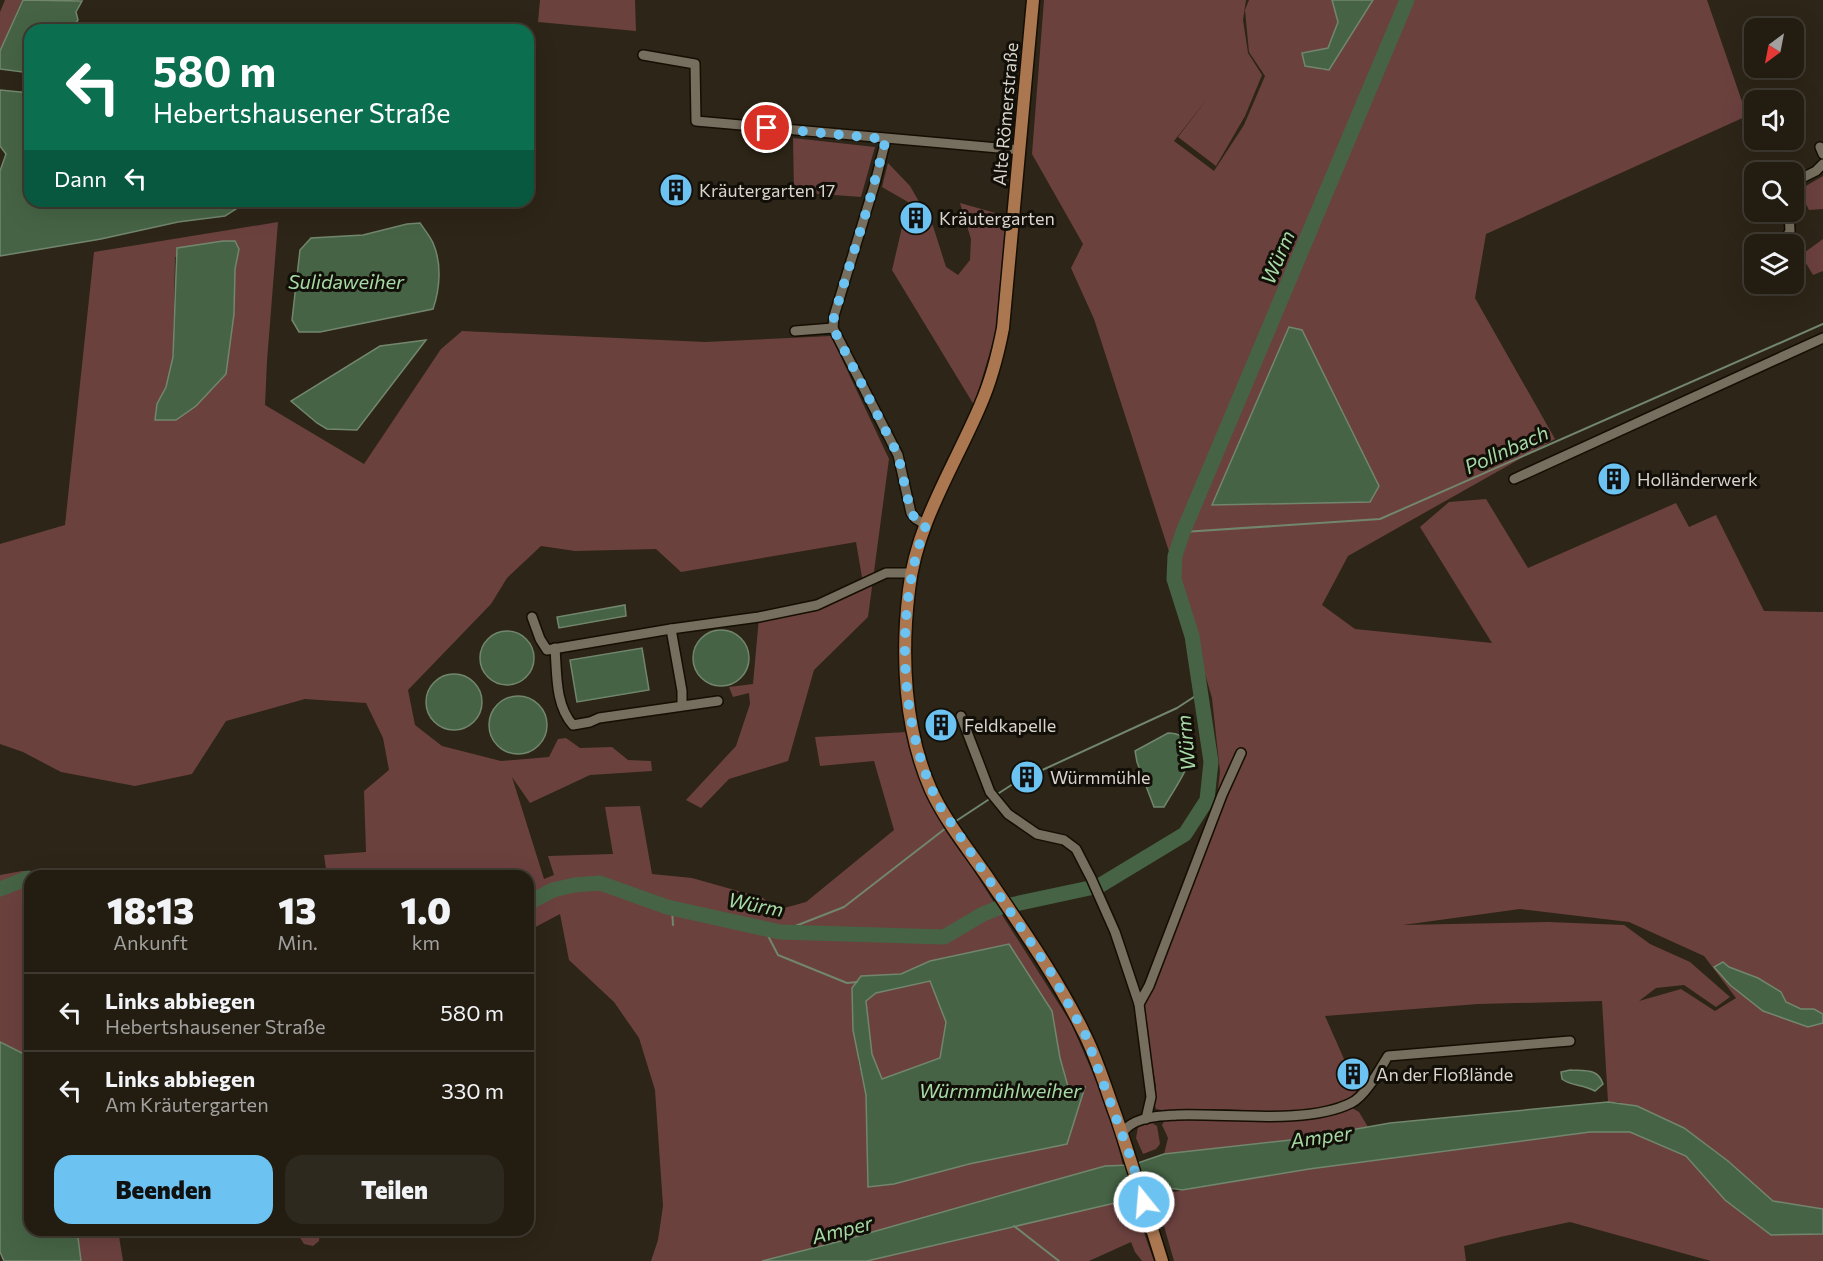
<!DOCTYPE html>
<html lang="de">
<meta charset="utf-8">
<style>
:root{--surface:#221c11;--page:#2e291f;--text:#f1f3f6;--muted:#a2a19f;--line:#3f3a31;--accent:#6cc3f2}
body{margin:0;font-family:Commissioner,sans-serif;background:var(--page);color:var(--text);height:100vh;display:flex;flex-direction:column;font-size:22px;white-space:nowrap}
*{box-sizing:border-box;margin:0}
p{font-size:20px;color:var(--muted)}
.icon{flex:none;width:33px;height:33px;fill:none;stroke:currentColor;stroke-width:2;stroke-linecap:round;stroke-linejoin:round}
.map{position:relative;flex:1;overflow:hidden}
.sheet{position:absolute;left:24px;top:870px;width:510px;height:366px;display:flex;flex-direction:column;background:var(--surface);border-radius:18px;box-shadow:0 6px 24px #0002,0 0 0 2px var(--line)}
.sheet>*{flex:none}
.top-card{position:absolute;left:24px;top:24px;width:510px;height:183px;border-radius:18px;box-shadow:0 6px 24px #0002,0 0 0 2px var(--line);background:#0b6e4f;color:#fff;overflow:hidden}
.needle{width:39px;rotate:212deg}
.fabs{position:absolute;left:1744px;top:18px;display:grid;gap:12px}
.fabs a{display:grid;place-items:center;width:60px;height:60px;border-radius:12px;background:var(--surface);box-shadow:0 6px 24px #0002,0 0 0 2px var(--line);font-size:30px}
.pin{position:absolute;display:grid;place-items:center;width:51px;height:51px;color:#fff;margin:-26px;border:3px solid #fff;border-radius:50%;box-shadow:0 2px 6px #0007}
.me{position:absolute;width:66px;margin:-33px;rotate:343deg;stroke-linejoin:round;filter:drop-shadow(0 0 4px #0008)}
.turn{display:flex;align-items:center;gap:21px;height:126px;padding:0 30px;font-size:27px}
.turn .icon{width:78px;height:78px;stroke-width:2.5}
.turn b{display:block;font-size:42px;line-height:51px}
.then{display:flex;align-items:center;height:57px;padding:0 30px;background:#0003;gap:12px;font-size:22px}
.eta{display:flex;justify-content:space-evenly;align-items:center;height:102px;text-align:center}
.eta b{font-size:36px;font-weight:800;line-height:42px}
.cta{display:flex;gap:12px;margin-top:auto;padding:12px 30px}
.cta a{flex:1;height:69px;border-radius:18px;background:var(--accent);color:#111;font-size:24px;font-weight:800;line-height:69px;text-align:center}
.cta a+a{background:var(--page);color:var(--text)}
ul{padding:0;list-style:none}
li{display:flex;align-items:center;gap:18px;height:78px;padding:0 30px;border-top:2px solid var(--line)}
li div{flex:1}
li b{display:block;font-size:22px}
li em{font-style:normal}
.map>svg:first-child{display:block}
.green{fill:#6b413e;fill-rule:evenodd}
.water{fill:#466445;stroke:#72866e;stroke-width:1.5;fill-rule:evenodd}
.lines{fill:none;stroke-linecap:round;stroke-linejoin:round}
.stream{stroke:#72866e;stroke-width:2}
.river{stroke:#466445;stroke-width:15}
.minor-casing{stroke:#150e03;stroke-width:12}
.major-casing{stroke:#150e03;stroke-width:15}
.minor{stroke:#766e5e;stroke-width:9}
.major{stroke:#aa7750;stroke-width:12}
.route{stroke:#6cc3f2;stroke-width:10;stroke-dasharray:0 18}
.labels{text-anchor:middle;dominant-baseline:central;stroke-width:6;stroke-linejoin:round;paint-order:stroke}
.street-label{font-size:18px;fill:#d9d5cc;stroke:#120f09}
.poi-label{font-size:18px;fill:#d9d5cc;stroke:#120f09;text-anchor:start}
.water-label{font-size:20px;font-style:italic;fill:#a6daa5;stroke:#120f09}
</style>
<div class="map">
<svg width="1823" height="1261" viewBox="0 0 1823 1261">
<rect width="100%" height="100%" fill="#2d2517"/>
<g class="green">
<path d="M5,0H22L0,51V12Z"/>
<path d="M540,0H635L636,31L538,22Z"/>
<path d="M1044,0H1246L1243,20L1248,53L1262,75L1245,116L1216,166L1178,137L1208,98L1174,141L1214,171L1244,125L1265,76L1249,52L1245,10L1249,0H1332L1338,22L1328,48L1302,53L1322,70H1329L1373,0H1707L1747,116L1486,234L1475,298L1555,439L1348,556L1322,605L1355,629L1492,643L1420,527L1449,502L1486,499L1528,568L1676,503L1689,527L1716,515L1764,611L1823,612V1209L1773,1201L1728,1161L1684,1128L1618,1102H1608L1602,1001L1478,1004L1325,1016L1359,1093C1315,1122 1257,1108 1207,1109C1190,1109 1173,1113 1156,1109L1153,1100L1156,1086L1142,1013L1213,831L1220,772L1212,698L1173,564L1094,319L1071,268L1083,244L1032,154ZM1520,909L1629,922L1704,956L1736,998L1715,1011L1681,989L1639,1001L1656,988L1684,985L1716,1007L1730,997L1690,962L1650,944L1624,925L1548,922L1403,925Z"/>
<path d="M793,138L875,147L861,197L794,192Z"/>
<path d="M888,163L910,186L933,226L946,267L958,275L970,260L971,239L960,203L1006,216L996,332L974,405L892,270L908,202L882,187Z"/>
<path d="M1823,176V209L1809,210L1799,190Z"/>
<path d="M278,222L267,361L265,405L364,464L441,349L462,331L705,342L831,336L889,459L868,617L814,670L788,761L729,779L701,808L686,800L736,746L750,704L749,693L733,697L729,687L753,684L759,617L817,605L863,583L856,542L681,572L656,549L575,551L541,546L507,578L491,604L408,690L415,725L442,746L501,761L549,757L558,739L566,738L580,748L612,747L628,760L651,761L652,771L590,775L530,803L512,777L544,879L554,875L548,856L613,854L605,807L640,806L652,874L692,878L763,898L777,910L806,902L894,830L874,761L820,766L815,737L907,732L939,816L1071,1023L1110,1113L1123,1166H1105L841,1241L762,1261H651L658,1240L663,1206L655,1090L639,1038L614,1002L569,960L560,914L528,931V876H327L324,855L366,852L364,791L389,770L383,738L366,703L305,699L226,721L192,774L135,786L61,772L23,752L0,744V544L65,525L94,252ZM239,249L235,269L234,314L226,374L157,404L166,387L173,357L175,257ZM930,961L1060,1058L1069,1090L1084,1087L969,1164L894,1184L869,1187L866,1095L858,1060L861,977L901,974Z"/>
<path d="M1823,239V271L1813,275L1801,255Z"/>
<path d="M22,871H61L82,876H30V1057L0,1042V875Z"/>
<path d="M930,981L946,1022L940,1059L882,1079L872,1054L866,1001L876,993Z"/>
<path d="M1352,1108L1359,1112L1368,1127L1300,1139L1164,1154L1168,1138L1162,1125L1165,1120L1208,1118L1283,1120L1320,1118Z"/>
<path d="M1152,1123L1157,1126L1160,1144L1156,1149L1143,1154L1136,1138L1138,1127Z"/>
<path d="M1589,1132H1630L1686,1156L1725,1200L1771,1235L1823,1234V1261H1711L1570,1222L1500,1237L1464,1246L1466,1261H1174L1155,1195L1309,1169Z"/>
<path d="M1132,1199L1154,1261H1142L1135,1252L1131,1242L1089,1261H867Z"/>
<path d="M77,1230H118L123,1261H81Z"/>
<path d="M302,1230H320L319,1241L313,1246L304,1244L299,1236Z"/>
</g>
<g class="water">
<path d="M23,0L82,1L76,12L78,20L72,30H30V73L0,69V51Z"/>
<path d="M1332,0H1373L1329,70L1305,66L1302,53L1328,48L1338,22Z"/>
<path d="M0,90L30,93V201H155L157,203L163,201L247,202L225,216L178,222L101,239L0,256V171L6,154L0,146Z"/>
<path d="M420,223C424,229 430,236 433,243C442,263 440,289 433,309L320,332H299L292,320L300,250L311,238L363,235L407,224Z"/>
<path d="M223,241H235L239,249L235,269L234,314L226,374L196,406L176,420H155L157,404L166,387L173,357L177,248Z"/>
<path d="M1289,327L1302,330L1379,486L1370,502L1212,505Z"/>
<path d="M426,340L357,430L327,429L317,423L291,401L380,346Z"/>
<path d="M625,605L626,616L559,628L557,617Z"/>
<circle cx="721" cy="658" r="28"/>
<circle cx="507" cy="658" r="27"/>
<path d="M642,648L649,690L577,702L570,660Z"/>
<circle cx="454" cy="702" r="28"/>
<circle cx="518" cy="725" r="29"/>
<path d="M1168,733C1179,733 1184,737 1192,745C1192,766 1174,789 1164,807H1154L1137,762L1135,751Z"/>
<path d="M1009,944L1052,1011L1060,1058L1069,1090L1085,1087L1067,1144L969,1164L894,1184L868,1187L866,1095L853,1030L852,988L861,976L901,974L930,961ZM930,981L946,1022L940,1058L882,1079L872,1054L866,1001L876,993Z"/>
<path d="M1723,962L1729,967L1758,978L1781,992L1786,1002L1801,1009H1814L1823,1014V1023L1808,1027L1763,1011L1730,985L1714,967Z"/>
<path d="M0,1042L30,1057V1230H77L81,1261H4L0,1252Z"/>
<path d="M1570,1070C1585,1071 1598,1068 1603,1084L1595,1091C1583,1084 1570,1086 1562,1079L1561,1072Z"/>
<path d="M1608,1102L1637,1106L1684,1128L1728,1161L1773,1201L1823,1209V1234L1771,1235L1725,1200L1686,1156L1630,1132H1590L1309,1169L1182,1190L1169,1188L1132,1199L867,1261H762L841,1241L1048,1182L1105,1166L1132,1165L1164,1154L1300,1139L1390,1123Z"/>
</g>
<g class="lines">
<g class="stream">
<path d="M1183,532L1380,519L1823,324"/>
<path d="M1038,772L1177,708L1200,693"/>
<path d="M996,795L1016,782"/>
<path d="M953,823L991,798"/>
<path d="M672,908L673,925"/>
<path d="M764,928L778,955L847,983L857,982"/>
<path d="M780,932L844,907L946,828"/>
<path d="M1014,1226L1059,1261"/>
</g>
<g class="river">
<path d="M0,889L28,878L30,880"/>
<path d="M528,903L553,890L574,885L600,883L667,907L780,932L944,937L983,914L1001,907L1099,886L1185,834L1207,800L1211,762L1192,636L1174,579L1175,556L1183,532L1407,0"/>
</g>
<defs>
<g id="minor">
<path d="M643,55L695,64L696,121L1020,150"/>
<path d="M886,139L875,183L834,316L833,328L898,455L911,513L916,519L926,525"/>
<path d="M1820,147L1823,154"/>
<path d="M1794,182L1816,171L1823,164"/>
<path d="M1784,242L1790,231L1789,212"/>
<path d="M795,331L833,328"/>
<path d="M1514,479L1823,338"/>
<path d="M532,617L540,639L547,650L671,629L759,617L817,605L886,573H911"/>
<path d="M671,629L682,691V705"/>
<path d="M555,648C557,674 555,705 573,725L590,722L599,718L718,701"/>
<path d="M961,716L990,792L1008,814L1037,834L1064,840L1076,849L1091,878L1115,932L1139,1004L1151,1097L1146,1119"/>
<path d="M1139,1004L1149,986L1222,795L1241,753"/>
<path d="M1121,1133C1125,1130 1128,1126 1132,1124C1145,1116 1162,1116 1177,1115C1227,1113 1307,1125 1351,1103C1365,1097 1380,1069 1388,1056L1570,1041"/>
</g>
<path id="major" d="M1033,0L1003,328C998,354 991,381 980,406C955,465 916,524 909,590C901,655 904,729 931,790C945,820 967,848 986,875C1021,927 1058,979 1085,1035C1098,1061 1106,1089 1116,1116C1132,1164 1147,1213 1162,1261"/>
</defs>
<use href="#minor" class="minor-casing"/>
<use href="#major" class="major-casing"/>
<use href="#minor" class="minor"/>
<use href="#major" class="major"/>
</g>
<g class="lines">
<path class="route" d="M767,128L886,139L868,206L834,316L833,328L898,455L911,513L916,519L926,525C894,608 898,729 941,808L1052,974L1086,1036L1130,1156L1144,1202"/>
</g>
<defs>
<symbol id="building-disc" viewBox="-11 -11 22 22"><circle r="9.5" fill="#6cc3f2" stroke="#120f09"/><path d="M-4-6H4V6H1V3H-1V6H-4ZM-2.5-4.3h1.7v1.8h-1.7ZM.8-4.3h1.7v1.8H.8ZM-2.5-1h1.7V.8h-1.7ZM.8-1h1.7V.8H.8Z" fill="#111"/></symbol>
</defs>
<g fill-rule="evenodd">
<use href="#building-disc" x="657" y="171" width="38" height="38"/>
<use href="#building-disc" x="897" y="199" width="38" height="38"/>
<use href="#building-disc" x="1595" y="460" width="38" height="38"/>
<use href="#building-disc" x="922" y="706" width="38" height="38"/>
<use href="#building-disc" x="1008" y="758" width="38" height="38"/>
<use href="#building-disc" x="1334" y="1055" width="38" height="38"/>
</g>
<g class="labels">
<g class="street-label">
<text transform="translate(1005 114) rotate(-85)">Alte Römerstraße</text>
</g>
<g class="poi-label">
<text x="699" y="190">Kräutergarten 17</text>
<text x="939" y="218">Kräutergarten</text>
<text x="1637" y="479">Holländerwerk</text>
<text x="964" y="725">Feldkapelle</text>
<text x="1050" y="777">Würmmühle</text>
<text x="1376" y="1074">An der Floßlände</text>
</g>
<g class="water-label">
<text transform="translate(1277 257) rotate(-67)">Würm</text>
<text x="346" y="281">Sulidaweiher</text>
<text transform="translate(1506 449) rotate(-24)">Pollnbach</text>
<text transform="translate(1185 743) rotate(-95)">Würm</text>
<text transform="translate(756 904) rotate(11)">Würm</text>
<text x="1000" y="1090">Würmmühlweiher</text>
<text transform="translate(1321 1136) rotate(-8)">Amper</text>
<text transform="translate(842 1229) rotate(-14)">Amper</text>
</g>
</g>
</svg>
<div class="fabs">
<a><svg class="needle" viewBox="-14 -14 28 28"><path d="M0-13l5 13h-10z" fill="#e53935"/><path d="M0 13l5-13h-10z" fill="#a2a19f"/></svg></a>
<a><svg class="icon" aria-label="sound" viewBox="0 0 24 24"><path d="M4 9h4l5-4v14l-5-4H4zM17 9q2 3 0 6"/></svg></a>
<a><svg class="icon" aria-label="search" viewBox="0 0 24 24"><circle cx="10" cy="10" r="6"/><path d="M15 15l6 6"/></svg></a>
<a><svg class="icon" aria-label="layers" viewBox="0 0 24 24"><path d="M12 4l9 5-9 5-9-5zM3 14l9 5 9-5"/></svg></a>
</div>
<div class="pin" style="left:767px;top:128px;background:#d93025"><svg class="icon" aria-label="arrive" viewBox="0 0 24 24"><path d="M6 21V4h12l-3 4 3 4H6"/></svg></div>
<svg class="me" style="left:1144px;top:1202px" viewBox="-20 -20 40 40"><circle r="17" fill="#6cc3f2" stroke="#fff" stroke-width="3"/><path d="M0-11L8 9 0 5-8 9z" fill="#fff"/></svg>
<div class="top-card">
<div class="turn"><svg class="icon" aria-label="left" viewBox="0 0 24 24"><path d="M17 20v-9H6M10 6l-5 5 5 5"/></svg><div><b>580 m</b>Hebertshausener Straße</div></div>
<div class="then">Dann<svg class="icon" aria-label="left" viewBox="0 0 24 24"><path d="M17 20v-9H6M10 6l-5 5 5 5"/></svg></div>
</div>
<section class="sheet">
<div class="eta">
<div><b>18:13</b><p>Ankunft</p></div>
<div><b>13</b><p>Min.</p></div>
<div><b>1.0</b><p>km</p></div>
</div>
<ul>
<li><svg class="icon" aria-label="left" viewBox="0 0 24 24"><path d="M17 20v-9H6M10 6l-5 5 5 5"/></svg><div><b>Links abbiegen</b><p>Hebertshausener Straße</p></div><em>580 m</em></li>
<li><svg class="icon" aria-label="left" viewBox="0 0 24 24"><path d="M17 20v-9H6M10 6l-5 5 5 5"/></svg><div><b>Links abbiegen</b><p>Am Kräutergarten</p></div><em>330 m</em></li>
</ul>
<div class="cta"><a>Beenden</a><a>Teilen</a></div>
</section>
</div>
